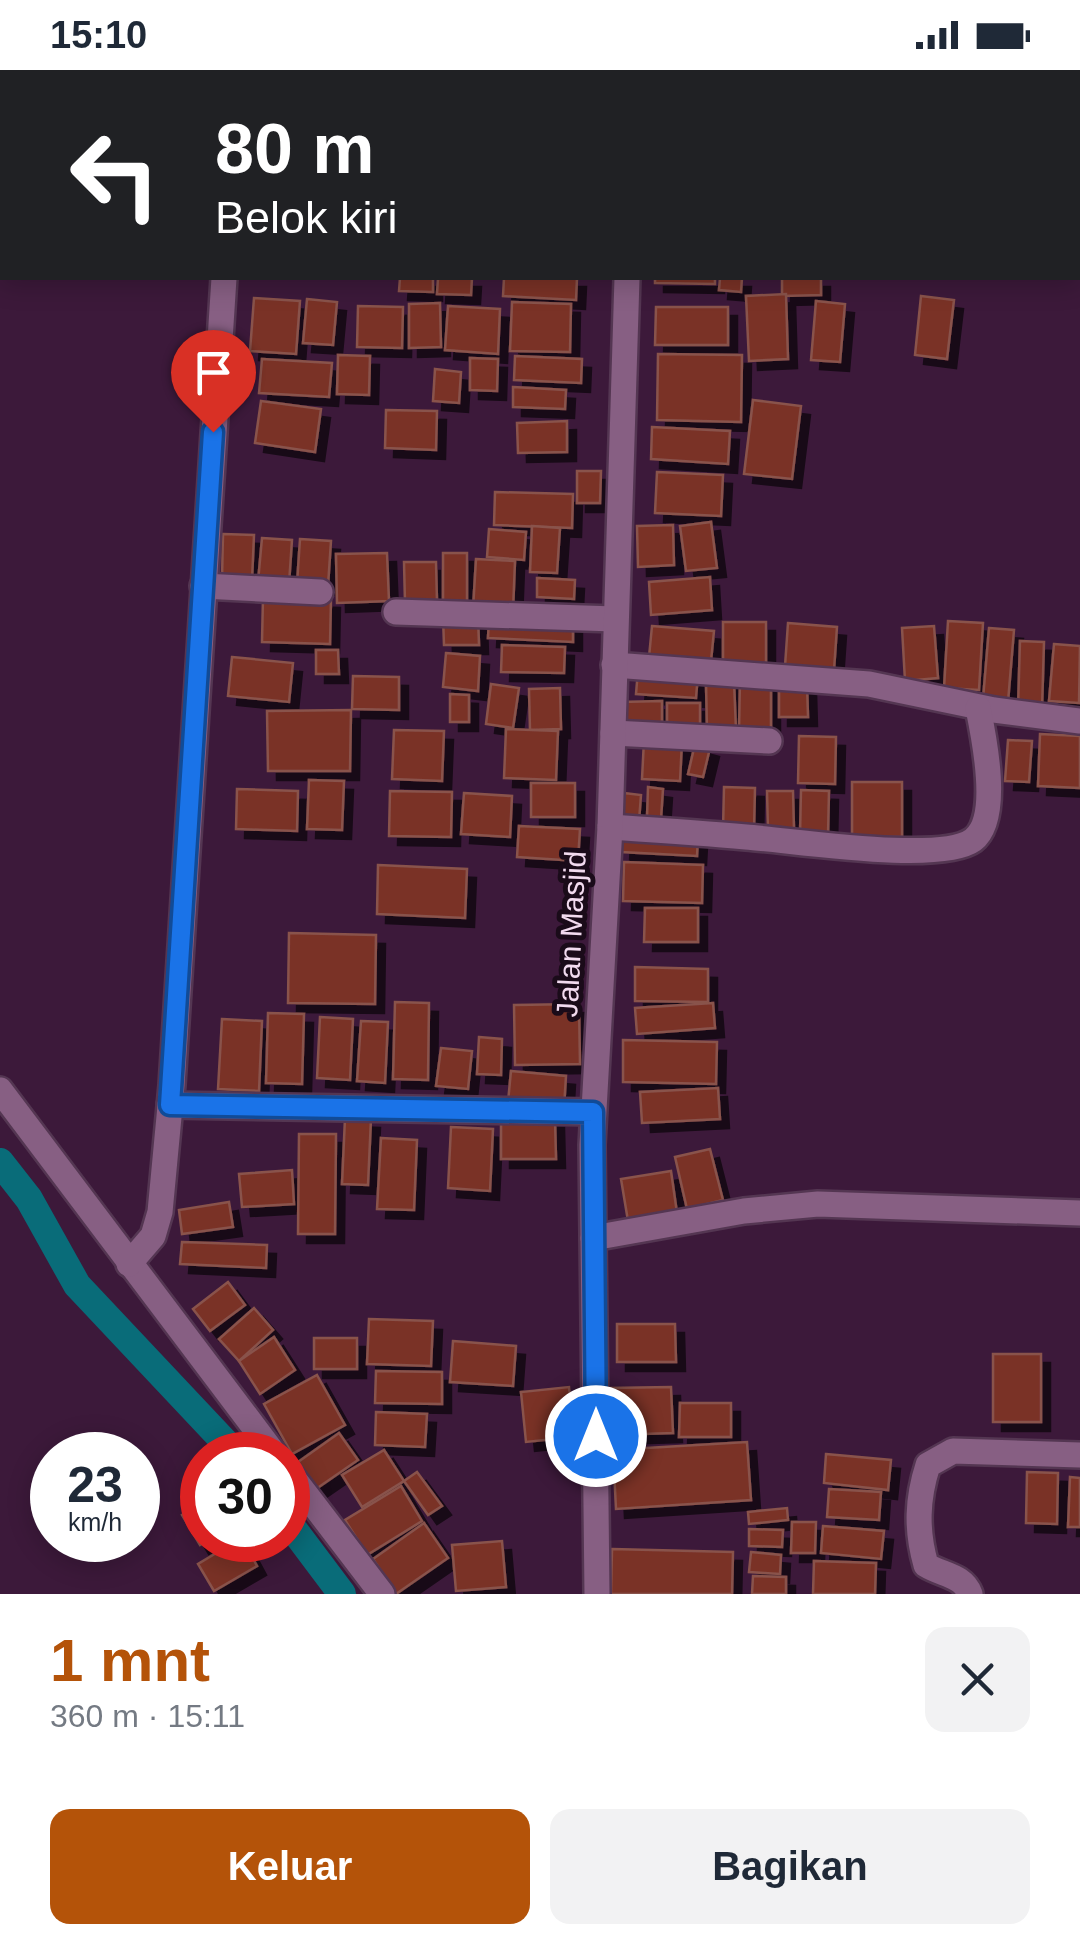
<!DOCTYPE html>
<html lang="id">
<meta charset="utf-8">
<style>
:root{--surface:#fff;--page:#f2f2f3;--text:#1f2937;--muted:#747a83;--accent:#b45309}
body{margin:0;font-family:Helvetica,sans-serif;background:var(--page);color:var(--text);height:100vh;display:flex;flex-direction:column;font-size:38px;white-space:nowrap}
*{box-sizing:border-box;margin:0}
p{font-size:32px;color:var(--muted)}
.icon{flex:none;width:55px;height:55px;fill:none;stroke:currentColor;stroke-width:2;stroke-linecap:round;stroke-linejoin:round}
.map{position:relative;height:1524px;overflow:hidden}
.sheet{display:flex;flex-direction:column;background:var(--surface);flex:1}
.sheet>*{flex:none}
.top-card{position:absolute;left:0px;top:0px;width:1080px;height:210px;box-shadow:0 5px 25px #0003;background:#202124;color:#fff;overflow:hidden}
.speed{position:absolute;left:30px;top:1362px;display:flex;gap:20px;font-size:50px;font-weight:700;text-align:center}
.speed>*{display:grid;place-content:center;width:130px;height:130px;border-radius:50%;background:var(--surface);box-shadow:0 5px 25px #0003;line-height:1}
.speed small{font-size:25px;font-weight:400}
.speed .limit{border:15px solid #d22;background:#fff;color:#111}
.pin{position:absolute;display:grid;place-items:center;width:85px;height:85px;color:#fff;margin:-102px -42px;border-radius:50% 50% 50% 0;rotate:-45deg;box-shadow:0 0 10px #0007}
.pin .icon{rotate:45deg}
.me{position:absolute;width:110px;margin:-55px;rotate:0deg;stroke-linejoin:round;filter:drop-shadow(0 0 8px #0008)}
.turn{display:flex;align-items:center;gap:35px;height:210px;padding:0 50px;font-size:45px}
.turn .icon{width:130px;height:130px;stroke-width:2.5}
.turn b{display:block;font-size:70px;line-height:85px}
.round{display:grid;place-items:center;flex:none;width:105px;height:105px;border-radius:20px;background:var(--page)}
.head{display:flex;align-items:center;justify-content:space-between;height:170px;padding:0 50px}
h1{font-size:60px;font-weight:800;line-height:75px;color:var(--accent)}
.button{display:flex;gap:20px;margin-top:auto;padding:20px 50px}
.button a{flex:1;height:115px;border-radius:20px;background:var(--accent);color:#fff;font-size:40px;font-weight:800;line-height:115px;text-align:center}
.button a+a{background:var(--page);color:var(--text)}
.status{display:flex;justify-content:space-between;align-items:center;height:70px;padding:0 50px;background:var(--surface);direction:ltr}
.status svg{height:28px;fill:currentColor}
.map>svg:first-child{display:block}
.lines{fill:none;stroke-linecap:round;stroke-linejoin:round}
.canal{stroke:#096c79;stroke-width:28}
.building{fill:#7a3228;stroke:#89534b;stroke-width:2.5;filter:url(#shadow)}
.street-casing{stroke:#543652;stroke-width:30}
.secondary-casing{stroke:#543652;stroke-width:30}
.street{stroke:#875f83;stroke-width:25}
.secondary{stroke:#875f83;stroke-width:25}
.route-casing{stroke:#114b97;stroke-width:25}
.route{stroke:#1a73e8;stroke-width:18}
.labels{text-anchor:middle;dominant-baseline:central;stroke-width:10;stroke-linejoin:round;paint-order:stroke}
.street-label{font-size:30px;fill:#f2dbef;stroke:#1a0b19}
</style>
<div class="status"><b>15:10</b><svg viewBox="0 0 49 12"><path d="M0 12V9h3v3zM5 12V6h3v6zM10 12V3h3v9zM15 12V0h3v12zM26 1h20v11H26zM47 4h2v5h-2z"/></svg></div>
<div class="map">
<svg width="1080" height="1524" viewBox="0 0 1080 1524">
<defs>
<filter id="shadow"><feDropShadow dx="9" dy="9" stdDeviation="0" flood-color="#0009"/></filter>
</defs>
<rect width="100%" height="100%" fill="#3c193a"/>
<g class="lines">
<g class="canal">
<path d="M0,1092L29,1129L77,1215L237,1385"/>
<path d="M288,1452L342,1524"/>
</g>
</g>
<g class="building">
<path d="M400,208H433V222L399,221Z"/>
<path d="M438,208H472L471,225L437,224Z"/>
<path d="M504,208H577L576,230L503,226Z"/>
<path d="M655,208H715V214L655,213Z"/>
<path d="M720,208H742L741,222L719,220Z"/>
<path d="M782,208H821V225L782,226Z"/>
<path d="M786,224L788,289L749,291L746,226Z"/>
<path d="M921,226L954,230L947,289L915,285Z"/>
<path d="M254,228L300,231L296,284L250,281Z"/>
<path d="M307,229L337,232L333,275L303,273Z"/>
<path d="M816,231L845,234L840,292L811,290Z"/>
<path d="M512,232L571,234L570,282L510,281Z"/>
<path d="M440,233L441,277L409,278V234Z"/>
<path d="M358,236L403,237L402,278L357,277Z"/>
<path d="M448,236L500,239L498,284L445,280Z"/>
<path d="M656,237H728V275H655Z"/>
<path d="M658,284L742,285L741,352L657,350Z"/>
<path d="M338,285L370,286L369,325L337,324Z"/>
<path d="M515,286L582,289L581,313L514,310Z"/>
<path d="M470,288L498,289L497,321L470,320Z"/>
<path d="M262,289L332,293L329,327L259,323Z"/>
<path d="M435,299L461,302L459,333L433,331Z"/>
<path d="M513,317L566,320L565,339L513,337Z"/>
<path d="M753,330L801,336L792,409L744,404Z"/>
<path d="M261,331L321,339L315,382L255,373Z"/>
<path d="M386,340L437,341L436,380L385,378Z"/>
<path d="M567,351V382L518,383L517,353Z"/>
<path d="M652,357L730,361L728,394L651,389Z"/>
<path d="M577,401H601L600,433H577Z"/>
<path d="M657,402L723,405L721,446L655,443Z"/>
<path d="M495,422L573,424L572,458L494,455Z"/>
<path d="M711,452L717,498L686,501L680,456Z"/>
<path d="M673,455L674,495L638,497L637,456Z"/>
<path d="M532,456L560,458L557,503L530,502Z"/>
<path d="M489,459L526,462L524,490L487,487Z"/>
<path d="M223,464L254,465L252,510L222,509Z"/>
<path d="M262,468L292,470L289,514L258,512Z"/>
<path d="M300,469L331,471L328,516L297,514Z"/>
<path d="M387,483L389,531L337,533L336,484Z"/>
<rect x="443" y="483" width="24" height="56"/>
<path d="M476,489L515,491L513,541L473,539Z"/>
<path d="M404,492H436L437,532L405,533Z"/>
<path d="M710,507L712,540L651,545L649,512Z"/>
<path d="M537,508L575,510L574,529L537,527Z"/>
<path d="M263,527L331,529L330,574L262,572Z"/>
<path d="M478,546L479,575H444L443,547Z"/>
<path d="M489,549L573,552V572L488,568Z"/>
<path d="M948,551L983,553L979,620L944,618Z"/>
<rect x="723" y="552" width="43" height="42"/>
<path d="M788,553L837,557L834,600L785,596Z"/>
<path d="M652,556L714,561L711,591L649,587Z"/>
<path d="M934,556L938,608L905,611L902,558Z"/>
<path d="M989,558L1014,560L1008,632L983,629Z"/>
<path d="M1020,571L1044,572L1042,639L1018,638Z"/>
<path d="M1054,574L1080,576L1079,633L1049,631Z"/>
<path d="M502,575L565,577L564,603L501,602Z"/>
<path d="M316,580H338L339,604H316Z"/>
<path d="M446,583L480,586L478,621L443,617Z"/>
<path d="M232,587L293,593L289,632L228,626Z"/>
<path d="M638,600L698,604L696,628L636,624Z"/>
<path d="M353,606L399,607V640L352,639Z"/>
<path d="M734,611L736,660L707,661L706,613Z"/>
<path d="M740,611L771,612V660H739Z"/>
<path d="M779,613H807L808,647H779Z"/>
<path d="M491,614L519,618L513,658L486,654Z"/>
<path d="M560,618L561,659L530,660L529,619Z"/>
<path d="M450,624L469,625V652H450Z"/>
<path d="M662,631V657L620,658V632Z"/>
<rect x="667" y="633" width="33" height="27"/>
<path d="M351,640L350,701H268L267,641Z"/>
<path d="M506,659L558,661L556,710L504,708Z"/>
<path d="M394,660L444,661L442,711L392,709Z"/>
<path d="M1040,664L1080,666V718L1038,716Z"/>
<path d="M799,666L836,667L835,714L798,713Z"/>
<path d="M644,670L682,672L680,711L642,709Z"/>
<path d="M1008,670L1032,671L1029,712L1005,711Z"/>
<path d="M695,674L710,678L703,707L688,704Z"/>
<path d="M309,710L344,711L342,760L307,759Z"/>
<rect x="852" y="712" width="50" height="55"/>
<rect x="531" y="713" width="44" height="34"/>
<path d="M648,717L663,719L661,749L647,748Z"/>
<path d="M724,717L755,718L754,759H723Z"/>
<path d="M237,719L298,721L297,761L236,759Z"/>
<path d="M801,720L829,721L828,766L800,765Z"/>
<path d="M390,721L452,722L451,767L389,766Z"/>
<path d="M767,721H793L794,760L768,761Z"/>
<path d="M464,723L512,726L510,767L461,764Z"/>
<path d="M624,723L641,725L639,751L623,750Z"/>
<path d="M519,756L580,759L578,791L517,787Z"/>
<path d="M622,764L698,768L697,786L621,782Z"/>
<path d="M624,792L703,795L702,833L623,831Z"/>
<path d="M378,795L467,799L465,848L377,844Z"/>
<path d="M645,838H698V872H644Z"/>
<path d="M289,863L376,865L375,934L288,933Z"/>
<path d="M635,897L708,899V932L635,931Z"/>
<path d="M395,932L429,933L428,1010L393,1009Z"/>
<path d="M713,933L715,958L637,964L635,938Z"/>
<path d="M579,934L580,994L515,995L514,935Z"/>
<path d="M268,943L304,944L302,1014L266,1013Z"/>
<path d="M320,947L353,949L350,1010L317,1008Z"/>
<path d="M222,949L262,951L259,1021L218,1019Z"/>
<path d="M361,951L388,952L385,1013L357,1011Z"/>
<path d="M479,967L502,969L501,1005L477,1004Z"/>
<path d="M623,970L717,972L716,1014L623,1012Z"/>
<path d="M441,978L472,981L468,1019L436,1016Z"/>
<path d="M511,1001L566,1006L564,1038L508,1032Z"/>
<path d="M718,1018L720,1049L642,1053L640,1022Z"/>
<path d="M345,1048L371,1049L368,1115L342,1114Z"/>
<path d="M501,1049H555L556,1089H501Z"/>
<path d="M451,1057L493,1059L490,1121L448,1118Z"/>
<path d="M299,1064H336L335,1164H298Z"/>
<path d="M381,1068L417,1070L414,1140L377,1139Z"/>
<path d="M710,1079L723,1130L687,1139L675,1087Z"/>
<path d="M292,1100L294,1134L242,1137L239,1104Z"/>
<path d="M671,1101L677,1143L628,1151L621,1109Z"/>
<path d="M229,1132L233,1157L182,1164L179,1140Z"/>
<path d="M182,1172L267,1175L266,1198L180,1194Z"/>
<path d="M228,1212L245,1235L210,1261L193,1239Z"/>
<path d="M254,1238L273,1260L239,1291L219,1269Z"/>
<path d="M369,1249L433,1251L431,1296L367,1294Z"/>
<path d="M617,1254H675L676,1292H617Z"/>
<path d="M274,1267L295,1300L260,1324L239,1291Z"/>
<rect x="314" y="1268" width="43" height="31"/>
<path d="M453,1271L516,1276L513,1316L450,1312Z"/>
<rect x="993" y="1284" width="48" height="68"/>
<path d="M376,1301L442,1302V1334L375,1333Z"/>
<path d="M317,1305L345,1355L292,1384L264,1334Z"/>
<path d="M569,1317L574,1367L526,1372L521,1322Z"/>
<path d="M671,1317L673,1363L610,1365L609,1318Z"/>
<path d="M680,1333H731V1367H679Z"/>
<path d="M376,1342L427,1344L425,1377L375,1375Z"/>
<path d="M339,1363L358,1390L316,1419L298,1392Z"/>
<path d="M747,1372L751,1430L616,1439L613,1380Z"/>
<path d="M384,1380L404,1411L362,1437L342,1405Z"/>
<path d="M826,1384L891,1390L888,1420L824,1413Z"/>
<path d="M417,1402L442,1436L428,1445L404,1411Z"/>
<path d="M1027,1402L1058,1403L1057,1454L1026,1453Z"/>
<path d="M1070,1407L1080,1408V1457H1068Z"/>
<path d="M401,1416L422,1451L367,1485L345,1450Z"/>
<path d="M829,1419L881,1422L879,1450L827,1447Z"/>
<path d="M202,1432V1470H208L200,1475L182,1445Z"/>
<path d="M787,1438L788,1450L749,1454L748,1442Z"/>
<path d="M792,1452H816L815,1483H791Z"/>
<path d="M424,1453L448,1488L396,1524L373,1489Z"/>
<path d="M823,1456L884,1461L881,1489L821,1483Z"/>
<path d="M749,1459L783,1460L782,1477L749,1476Z"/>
<path d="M238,1470H243L257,1496L214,1521L198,1494Z"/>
<path d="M502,1471L506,1517L456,1521L452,1475Z"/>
<path d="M612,1479L733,1482L732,1524H611Z"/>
<path d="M751,1482L781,1485L780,1504L749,1502Z"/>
<path d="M814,1491L876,1493L875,1524H813Z"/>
<path d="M753,1506L786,1507V1524H752Z"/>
</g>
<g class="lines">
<defs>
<g id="street">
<path d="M491,0L516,2"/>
<path d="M635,2V0"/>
<path d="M1078,119H1080"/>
<path d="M203,516L320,522"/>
<path d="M396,542L615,549"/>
<path d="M614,595L869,614L994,640L1080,651"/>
<path d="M613,663L769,671"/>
<path d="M610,757C655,760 701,763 746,767C791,770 940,794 973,770C1001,749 984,667 978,638"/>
<path d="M170,1035L593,1042"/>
<path d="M593,1168L744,1141L818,1134L1080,1143"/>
<path d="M597,1524L592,1075L610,757L627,208"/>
<path d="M970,1524C963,1505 942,1505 926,1495C916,1460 917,1429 928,1395L953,1381L1080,1385"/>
</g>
<g id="secondary">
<path d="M238,2L239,0"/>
<path d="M0,1020L275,1385"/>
<path d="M129,1194L153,1166L160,1142L172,1015L224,208"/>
<path d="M288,1401L382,1524"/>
</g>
</defs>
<use href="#street" class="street-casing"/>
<use href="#secondary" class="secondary-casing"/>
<use href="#street" class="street"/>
<use href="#secondary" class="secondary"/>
</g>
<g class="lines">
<defs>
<path id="route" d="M213,362L170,1035L593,1042L596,1366"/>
</defs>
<use href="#route" class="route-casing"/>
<use href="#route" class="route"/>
</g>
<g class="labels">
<g class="street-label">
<text transform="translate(571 864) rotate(-87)">Jalan Masjid</text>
</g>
</g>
</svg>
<div class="speed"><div>23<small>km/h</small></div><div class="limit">30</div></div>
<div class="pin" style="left:213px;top:362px;background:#d93025"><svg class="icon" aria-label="arrive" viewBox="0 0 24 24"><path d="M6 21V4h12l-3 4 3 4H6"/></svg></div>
<svg class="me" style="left:596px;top:1366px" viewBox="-20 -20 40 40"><circle r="17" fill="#1a73e8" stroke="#fff" stroke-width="3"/><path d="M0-11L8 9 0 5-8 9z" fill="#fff"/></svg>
<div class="top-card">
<div class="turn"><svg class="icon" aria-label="left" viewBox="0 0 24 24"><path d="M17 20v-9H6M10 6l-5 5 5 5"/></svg><div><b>80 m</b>Belok kiri</div></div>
</div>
</div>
<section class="sheet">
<div class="head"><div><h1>1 mnt</h1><p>360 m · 15:11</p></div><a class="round"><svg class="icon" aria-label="close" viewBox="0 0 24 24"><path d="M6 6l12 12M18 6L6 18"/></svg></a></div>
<div class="button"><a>Keluar</a><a>Bagikan</a></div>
</section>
